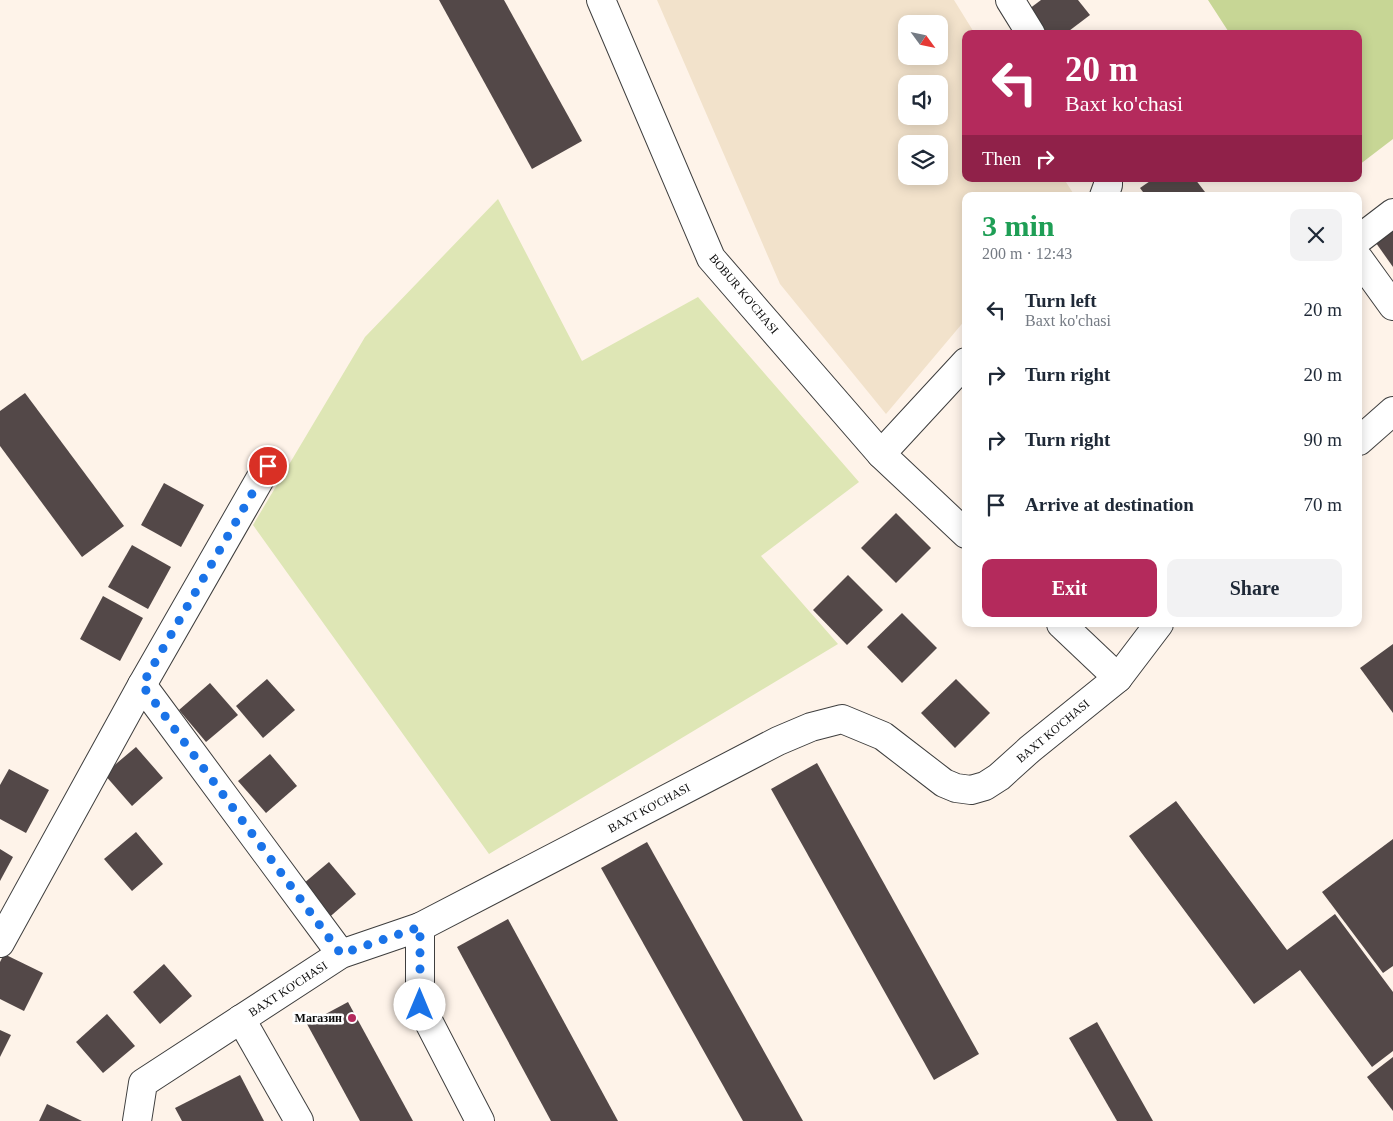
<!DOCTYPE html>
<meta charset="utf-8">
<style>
:root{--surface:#fff;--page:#f2f2f3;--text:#1f2937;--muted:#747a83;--accent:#b42a5c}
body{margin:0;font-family:"Times New Roman",serif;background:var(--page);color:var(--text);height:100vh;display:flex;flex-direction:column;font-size:19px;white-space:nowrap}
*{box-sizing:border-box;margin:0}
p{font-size:16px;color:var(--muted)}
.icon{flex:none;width:28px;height:28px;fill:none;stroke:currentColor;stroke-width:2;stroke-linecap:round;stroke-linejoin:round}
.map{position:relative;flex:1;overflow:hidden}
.sheet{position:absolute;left:962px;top:192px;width:400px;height:435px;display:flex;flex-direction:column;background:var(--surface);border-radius:10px;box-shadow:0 2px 12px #0003}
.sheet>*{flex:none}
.guide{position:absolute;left:962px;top:30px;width:400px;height:152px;border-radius:10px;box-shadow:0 2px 12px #0003;background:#b42a5c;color:#fff;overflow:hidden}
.needle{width:32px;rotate:123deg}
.controls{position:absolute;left:898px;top:15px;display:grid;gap:10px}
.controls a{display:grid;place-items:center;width:50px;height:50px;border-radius:10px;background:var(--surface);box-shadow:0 2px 12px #0003;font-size:25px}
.pin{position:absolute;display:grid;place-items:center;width:42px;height:42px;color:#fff;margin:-21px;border:2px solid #fff;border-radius:50%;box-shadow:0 1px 5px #0007}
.me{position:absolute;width:55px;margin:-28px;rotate:0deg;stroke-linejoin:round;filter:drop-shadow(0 0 4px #0008)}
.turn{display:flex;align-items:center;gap:18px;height:105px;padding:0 20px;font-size:22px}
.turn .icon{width:65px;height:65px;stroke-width:2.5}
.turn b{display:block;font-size:35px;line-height:42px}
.then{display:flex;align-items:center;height:48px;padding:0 20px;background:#0003;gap:10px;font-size:19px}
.round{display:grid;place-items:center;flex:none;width:52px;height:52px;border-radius:10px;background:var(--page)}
.overview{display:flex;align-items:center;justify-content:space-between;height:85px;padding:0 20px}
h1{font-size:30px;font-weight:700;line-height:38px;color:#1e9e55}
.action{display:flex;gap:10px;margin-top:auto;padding:10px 20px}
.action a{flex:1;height:58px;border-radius:10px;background:var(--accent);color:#fff;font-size:20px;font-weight:700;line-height:58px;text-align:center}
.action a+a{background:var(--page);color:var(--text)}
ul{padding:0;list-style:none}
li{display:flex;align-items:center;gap:15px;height:65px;padding:0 20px}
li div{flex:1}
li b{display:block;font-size:19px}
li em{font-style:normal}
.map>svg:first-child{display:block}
.farmland{fill:#f2e2cb;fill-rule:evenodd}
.green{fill:#dee6b5}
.forest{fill:#c7d695}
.building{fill:#534848}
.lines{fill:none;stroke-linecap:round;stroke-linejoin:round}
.minor-casing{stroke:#3e3e3e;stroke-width:30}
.minor{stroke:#fff;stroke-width:28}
.route{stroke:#1a73e8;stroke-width:9;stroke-dasharray:0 16.2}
.poi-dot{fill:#b42a5c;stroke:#fff;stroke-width:2}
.labels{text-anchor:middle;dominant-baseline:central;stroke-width:5;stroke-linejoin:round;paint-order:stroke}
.street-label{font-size:12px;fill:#0b0b0b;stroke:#fff}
.poi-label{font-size:12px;font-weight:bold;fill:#0b0b0b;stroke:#fff;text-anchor:end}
</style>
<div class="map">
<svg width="1393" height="1121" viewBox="0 0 1393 1121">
<rect width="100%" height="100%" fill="#fef3e9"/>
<path class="farmland" d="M657,0H954L975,34H966V179H1064L1073,193L1070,196H966V319L886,414L780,284ZM906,24H939V56H906ZM906,84H939V116H906ZM906,144H939V176H906Z"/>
<path class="green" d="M498,199L582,361L698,297L859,482L761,556L838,644L489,854L253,525L365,337Z"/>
<path class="forest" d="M1208,0H1393V139L1359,165V34H1230Z"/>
<g class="building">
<path d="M439,0H504L582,141L532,169Z"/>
<path d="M1041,0H1078L1090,15L1065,34H1041L1025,12Z"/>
<path d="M1153,179H1195L1205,192L1198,196H1146L1140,188Z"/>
<path d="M1393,231V267L1376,243Z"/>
<path d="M25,393L124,526L82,557L0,446V411Z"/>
<path d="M164,483L204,505L181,547L141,525Z"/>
<path d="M896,513L931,548L896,583L861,548Z"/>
<path d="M132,545L171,567L148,609L108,587Z"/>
<path d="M848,575L883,610L847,645L813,610Z"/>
<path d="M103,596L143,618L120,661L80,639Z"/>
<path d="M902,613L937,648L902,683L867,647Z"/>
<path d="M1393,644V713L1360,668Z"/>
<path d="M267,679L295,710L263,738L236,706Z"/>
<path d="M956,679L990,713L955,748L921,713Z"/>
<path d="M210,683L238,715L206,742L179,710Z"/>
<path d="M136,747L163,778L132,806L104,774Z"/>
<path d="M270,754L297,786L266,813L238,781Z"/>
<path d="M817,763L979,1054L934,1080L771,789Z"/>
<path d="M9,769L49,790L26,833L0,819V785Z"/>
<path d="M1176,801L1287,950L1335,914L1393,992V1051L1372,1067L1300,970L1254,1004L1129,836Z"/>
<path d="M136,832L163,864L132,891L104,859Z"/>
<path d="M1393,839V966L1383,973L1322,892Z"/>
<path d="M647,842L803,1121H743L601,868Z"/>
<path d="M0,849L13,857L0,881Z"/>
<path d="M329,862L356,894L325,921L297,889Z"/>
<path d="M508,919L618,1121H551L457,947Z"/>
<path d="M4,954L43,973L24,1011L0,999V962Z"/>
<path d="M164,964L192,996L160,1024L133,992Z"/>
<path d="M348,1002L413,1121H360L307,1024Z"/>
<path d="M107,1014L135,1046L103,1073L76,1042Z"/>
<path d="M1097,1022L1153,1121H1117L1069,1038Z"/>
<path d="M0,1030L11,1035L0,1057Z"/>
<path d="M1393,1057V1111L1367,1077Z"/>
<path d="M240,1075L264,1121H182L175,1108Z"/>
<path d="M47,1104L82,1121H39Z"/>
</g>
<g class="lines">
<defs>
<g id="minor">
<path d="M601,0L711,258L881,454L966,534"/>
<path d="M1010,0L1031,34"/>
<path d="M1104,196L1108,185V179"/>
<path d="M1359,239L1393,213"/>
<path d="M1359,259L1393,306"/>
<path d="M1359,441L1393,411"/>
<path d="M881,454L966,362"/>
<path d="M1061,624L1118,678"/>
<path d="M142,685L341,954"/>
<path d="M420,927V1005L480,1121"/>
<path d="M0,943L142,685L268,465"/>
<path d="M241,1019L299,1121"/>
<path d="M137,1121L143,1083L341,954L420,927L778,741L811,727L842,719L883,736L944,783L956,788L971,790L985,786L999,777L1030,749L1118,678L1159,624"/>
</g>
</defs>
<use href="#minor" class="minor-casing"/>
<use href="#minor" class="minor"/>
</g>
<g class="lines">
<path class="route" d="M268,466L142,685L341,954L420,927V1005"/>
</g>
<circle class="poi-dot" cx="352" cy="1018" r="5"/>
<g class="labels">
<g class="street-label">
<text transform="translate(744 294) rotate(50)">BOBUR KO'CHASI</text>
<text transform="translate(1053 731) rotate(-40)">BAXT KO'CHASI</text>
<text transform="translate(649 808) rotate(-28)">BAXT KO'CHASI</text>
<text transform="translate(288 989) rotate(-33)">BAXT KO'CHASI</text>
</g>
<g class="poi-label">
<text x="342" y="1018">Магазин</text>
</g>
</g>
</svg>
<div class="controls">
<a><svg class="needle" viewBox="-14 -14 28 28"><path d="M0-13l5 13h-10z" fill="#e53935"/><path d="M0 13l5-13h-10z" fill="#747a83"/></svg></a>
<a><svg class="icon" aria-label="sound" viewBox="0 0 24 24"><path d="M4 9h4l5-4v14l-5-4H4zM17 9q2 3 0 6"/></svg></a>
<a><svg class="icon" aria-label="layers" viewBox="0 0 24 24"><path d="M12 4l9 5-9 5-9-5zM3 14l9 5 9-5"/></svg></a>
</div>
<div class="pin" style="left:268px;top:466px;background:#d93025"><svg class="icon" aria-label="arrive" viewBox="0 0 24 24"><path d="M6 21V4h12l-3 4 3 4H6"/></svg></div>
<svg class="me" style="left:420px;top:1005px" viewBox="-20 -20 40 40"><circle r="19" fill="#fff"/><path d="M0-13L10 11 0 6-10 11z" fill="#1a73e8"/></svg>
<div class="guide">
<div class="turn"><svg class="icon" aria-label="left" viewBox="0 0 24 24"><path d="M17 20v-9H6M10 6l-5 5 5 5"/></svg><div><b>20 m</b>Baxt ko'chasi</div></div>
<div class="then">Then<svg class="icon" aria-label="right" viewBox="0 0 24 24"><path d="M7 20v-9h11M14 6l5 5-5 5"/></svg></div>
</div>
<section class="sheet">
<div class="overview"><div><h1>3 min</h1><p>200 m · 12:43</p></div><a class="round"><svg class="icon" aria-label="close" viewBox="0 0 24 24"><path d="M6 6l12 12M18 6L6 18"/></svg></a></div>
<ul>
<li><svg class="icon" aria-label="left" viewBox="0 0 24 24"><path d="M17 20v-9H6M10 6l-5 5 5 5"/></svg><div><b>Turn left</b><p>Baxt ko'chasi</p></div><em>20 m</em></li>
<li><svg class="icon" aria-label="right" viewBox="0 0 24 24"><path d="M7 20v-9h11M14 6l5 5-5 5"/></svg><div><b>Turn right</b></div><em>20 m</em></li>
<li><svg class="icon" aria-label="right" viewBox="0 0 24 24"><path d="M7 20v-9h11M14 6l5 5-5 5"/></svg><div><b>Turn right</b></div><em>90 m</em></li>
<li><svg class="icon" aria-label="arrive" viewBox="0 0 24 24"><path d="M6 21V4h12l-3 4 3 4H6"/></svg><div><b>Arrive at destination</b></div><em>70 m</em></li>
</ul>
<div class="action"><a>Exit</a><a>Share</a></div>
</section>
</div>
